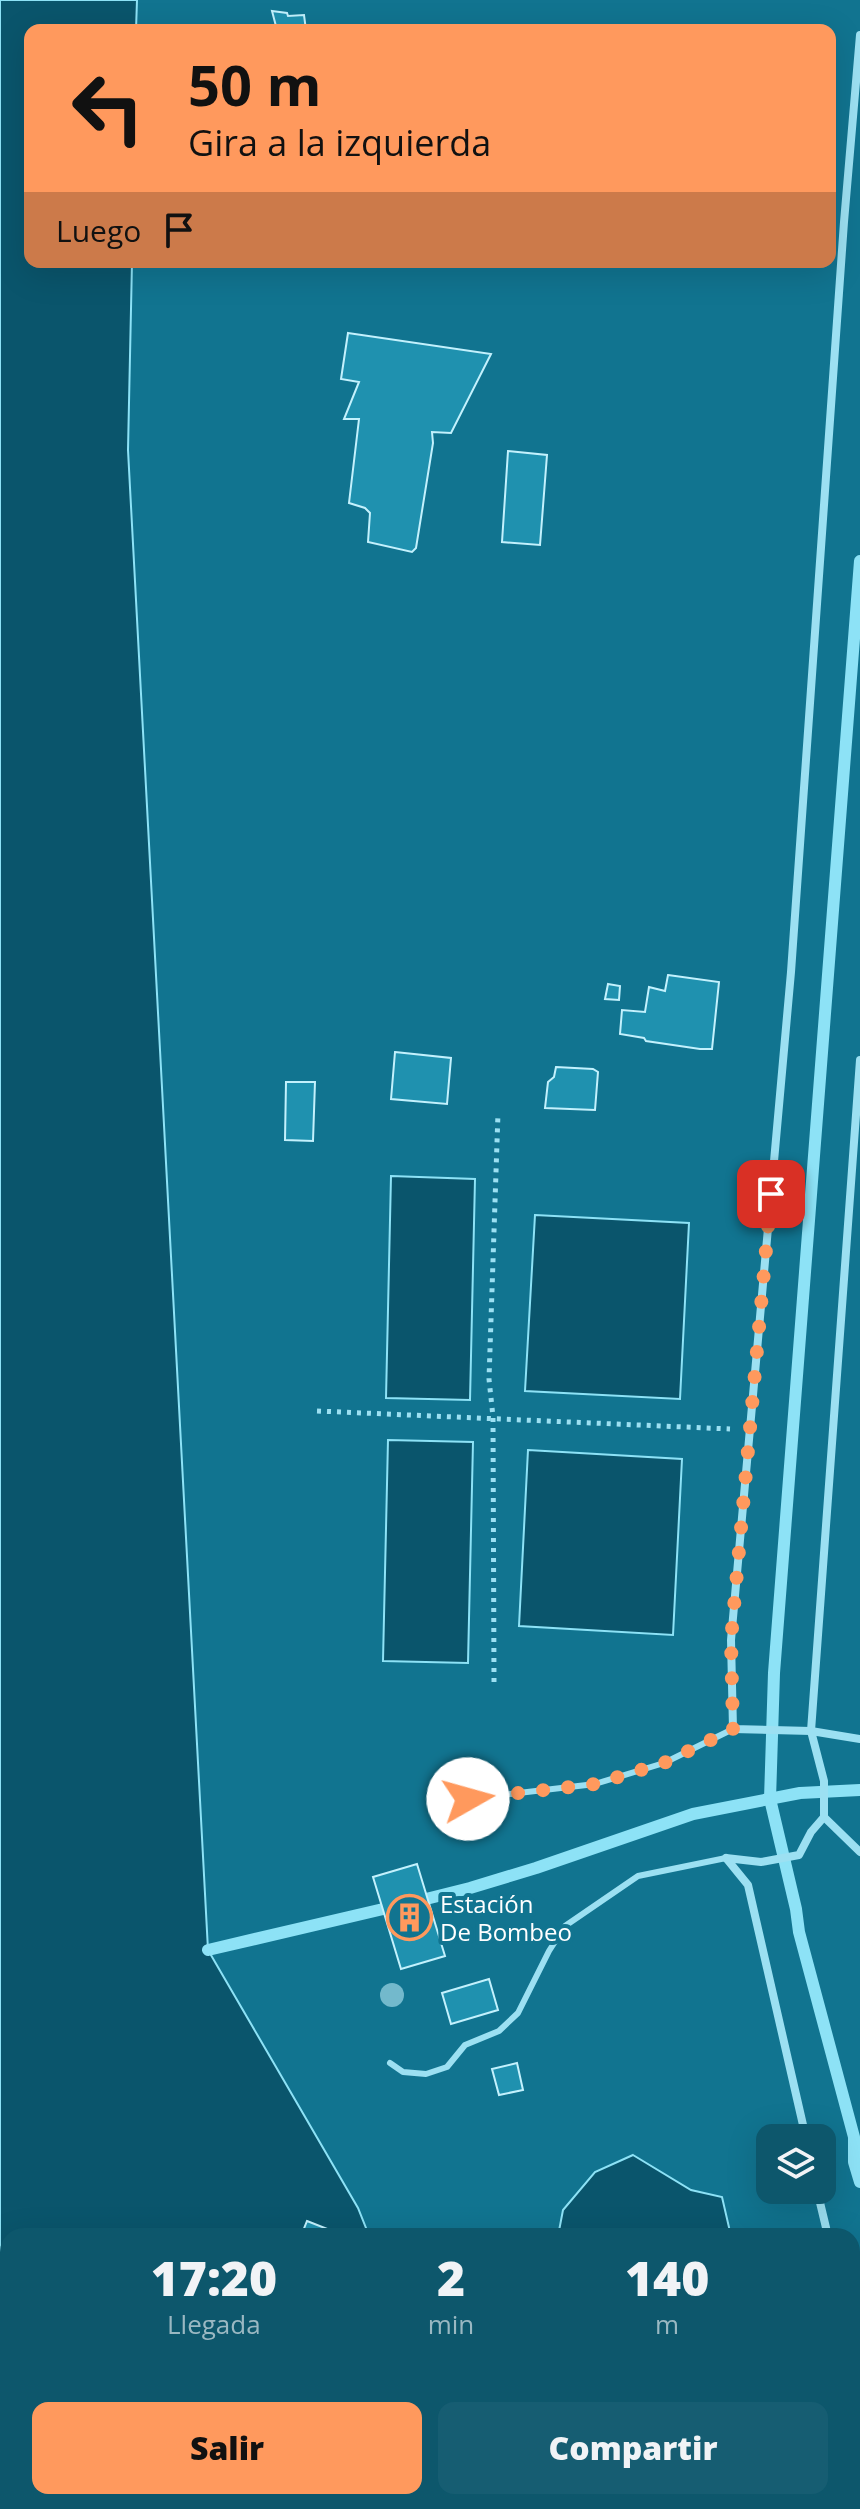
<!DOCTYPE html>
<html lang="es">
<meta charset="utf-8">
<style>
:root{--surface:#0d576c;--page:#165d72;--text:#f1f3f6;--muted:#9ab8c2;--accent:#ff995d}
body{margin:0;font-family:"Open Sans",sans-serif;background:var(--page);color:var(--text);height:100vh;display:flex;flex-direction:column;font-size:30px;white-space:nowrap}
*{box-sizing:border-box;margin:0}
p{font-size:26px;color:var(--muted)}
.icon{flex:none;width:44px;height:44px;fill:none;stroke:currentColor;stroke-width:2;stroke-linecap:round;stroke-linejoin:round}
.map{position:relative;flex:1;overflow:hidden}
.side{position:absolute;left:0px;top:2228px;width:860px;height:282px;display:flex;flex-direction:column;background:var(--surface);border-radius:24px 24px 0 0;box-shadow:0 8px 32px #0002}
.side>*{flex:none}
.top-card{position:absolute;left:24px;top:24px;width:812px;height:244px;border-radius:16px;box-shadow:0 8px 32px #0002;background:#ff995d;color:#111;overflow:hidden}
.fabs{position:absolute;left:756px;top:2124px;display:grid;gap:16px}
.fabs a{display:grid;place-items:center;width:80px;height:80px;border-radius:16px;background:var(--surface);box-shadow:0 8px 32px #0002;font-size:40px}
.pin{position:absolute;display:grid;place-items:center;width:68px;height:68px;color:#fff;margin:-34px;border-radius:16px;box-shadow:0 4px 12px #0006}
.me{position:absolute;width:88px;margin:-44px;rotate:83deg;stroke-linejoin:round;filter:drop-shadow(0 0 6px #0008)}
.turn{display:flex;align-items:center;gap:28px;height:168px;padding:0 32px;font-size:36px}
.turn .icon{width:104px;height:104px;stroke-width:2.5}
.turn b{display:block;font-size:56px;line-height:68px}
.then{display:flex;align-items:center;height:76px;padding:0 32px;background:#0003;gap:16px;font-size:30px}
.eta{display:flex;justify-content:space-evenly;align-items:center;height:136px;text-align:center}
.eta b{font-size:48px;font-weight:800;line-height:56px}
.button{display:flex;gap:16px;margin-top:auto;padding:16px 32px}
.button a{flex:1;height:92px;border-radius:16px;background:var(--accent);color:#111;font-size:32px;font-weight:800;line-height:92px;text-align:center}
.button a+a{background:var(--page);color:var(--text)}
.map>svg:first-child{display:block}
.water{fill:#0a556c;stroke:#8de2f6;stroke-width:2}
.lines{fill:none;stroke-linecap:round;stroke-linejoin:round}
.stream{stroke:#8de2f6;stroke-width:12}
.building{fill:#1f91af;stroke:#c3f1fd;stroke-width:2}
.path{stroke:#9ce0f2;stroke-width:5;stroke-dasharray:4 6;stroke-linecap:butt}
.lane{stroke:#9ce0f2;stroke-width:6}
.street{stroke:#9ce0f2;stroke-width:8}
.tree{fill:#73b9cc}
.route{stroke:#ff995d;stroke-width:14;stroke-dasharray:0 25.2}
.labels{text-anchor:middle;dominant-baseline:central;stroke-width:8;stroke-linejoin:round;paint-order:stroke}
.poi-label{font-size:24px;fill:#fff;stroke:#117490;text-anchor:start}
</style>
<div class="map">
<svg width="860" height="2509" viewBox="0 0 860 2509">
<rect width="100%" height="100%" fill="#117490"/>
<g class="water">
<path d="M0,0H137L136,30H30V262H132L128,450L208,1950L358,2208L368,2233L367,2236H8V2502H312L311,2509H0Z"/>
<path d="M391,1176L475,1179L470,1400L386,1398Z"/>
<path d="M535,1215L689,1223L680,1399L525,1391Z"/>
<path d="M388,1440L473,1442L468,1663L383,1661Z"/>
<path d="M528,1450L682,1459L673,1635L519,1626Z"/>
<path d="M633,2155L691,2190L722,2197L731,2236H558L563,2210L595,2172Z"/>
<path d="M507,2502H791L793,2509H507Z"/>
</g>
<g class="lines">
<g class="stream">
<path d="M860,561L774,1673L770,1799L796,1909L799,1932L854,2137V2162L860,2182"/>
<path d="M414,1902L470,1888L536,1868L693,1814L800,1793L860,1790"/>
<path d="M208,1950L396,1906"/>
</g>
</g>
<g class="building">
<path d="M272,11L287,13L288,16L304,15L306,30H277Z"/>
<path d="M348,333L491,354L451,433L432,432L433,443L416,548L412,552L368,542L370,513L365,508L349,503L359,419H344L359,382L341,379Z"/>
<path d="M508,451L547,455L540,545L502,542Z"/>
<path d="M668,975L719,982L712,1049H700L646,1041L644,1038L620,1034L622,1010L645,1012L649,987L665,991Z"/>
<path d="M608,984L620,986L619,1000L605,999Z"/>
<path d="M395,1052L451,1058L447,1104L391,1099Z"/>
<path d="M556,1067L593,1069L598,1072L595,1110L545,1108L548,1082L554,1077Z"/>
<path d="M286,1082H315L313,1141L285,1140Z"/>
<path d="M417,1864L445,1956L401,1969L373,1877Z"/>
<path d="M489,1979L498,2010L451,2024L442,1993Z"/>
<path d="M517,2063L523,2090L499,2095L492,2069Z"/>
<path d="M307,2221L330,2230L327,2236H301Z"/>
</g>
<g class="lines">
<g class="path">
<path d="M317,1411L730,1429"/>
<path d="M494,1682L493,1417L489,1379L498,1113"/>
</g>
<g class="lane">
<path d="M468,1799L595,1784L664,1763L733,1729"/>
<path d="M390,2063L403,2072L426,2074L447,2067L465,2045L499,2031L518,2013L549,1951L565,1926L638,1876L726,1858"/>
</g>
<g class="street">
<path d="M860,35L844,222L791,972L731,1640L733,1729L811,1731L860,1739"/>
<path d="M824,1817V1781L811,1731L860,1060"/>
<path d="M726,1858L748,1885L806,2138"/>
<path d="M726,1858L761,1862L799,1855L811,1832L824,1817L860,1852"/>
<path d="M817,2190L828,2236"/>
<path d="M852,2342L860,2377"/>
</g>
</g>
<circle class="tree" cx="392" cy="1995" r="12"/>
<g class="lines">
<path class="route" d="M468,1799L595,1784L664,1763L733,1729L731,1640L771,1194"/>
</g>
<defs>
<symbol id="building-ring" viewBox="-11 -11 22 22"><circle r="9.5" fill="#117490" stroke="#ff995d" stroke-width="1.5"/><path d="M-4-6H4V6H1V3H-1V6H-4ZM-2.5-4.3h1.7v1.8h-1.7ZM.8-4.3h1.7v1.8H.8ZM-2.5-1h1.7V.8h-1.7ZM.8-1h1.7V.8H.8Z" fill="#ff995d"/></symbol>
</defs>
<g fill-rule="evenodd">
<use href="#building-ring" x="384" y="1892" width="51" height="51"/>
</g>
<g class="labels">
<g class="poi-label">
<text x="440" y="1903">Estación<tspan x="440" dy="28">De Bombeo</tspan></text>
</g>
</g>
</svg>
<div class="fabs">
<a><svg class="icon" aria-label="layers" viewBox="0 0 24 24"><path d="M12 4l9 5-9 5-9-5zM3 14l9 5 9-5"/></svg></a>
</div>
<div class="pin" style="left:771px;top:1194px;background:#d93025"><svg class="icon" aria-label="arrive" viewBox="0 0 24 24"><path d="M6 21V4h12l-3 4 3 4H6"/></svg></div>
<svg class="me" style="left:468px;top:1799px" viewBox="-20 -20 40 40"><circle r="19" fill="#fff"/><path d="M0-13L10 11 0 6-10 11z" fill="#ff995d"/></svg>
<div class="top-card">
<div class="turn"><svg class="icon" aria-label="left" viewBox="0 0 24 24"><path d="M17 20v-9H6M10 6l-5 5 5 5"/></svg><div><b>50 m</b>Gira a la izquierda</div></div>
<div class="then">Luego<svg class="icon" aria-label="arrive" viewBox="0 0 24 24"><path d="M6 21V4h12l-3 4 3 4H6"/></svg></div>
</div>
<section class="side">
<div class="eta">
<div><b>17:20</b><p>Llegada</p></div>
<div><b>2</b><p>min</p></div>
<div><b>140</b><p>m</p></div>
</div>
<div class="button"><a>Salir</a><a>Compartir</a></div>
</section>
</div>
